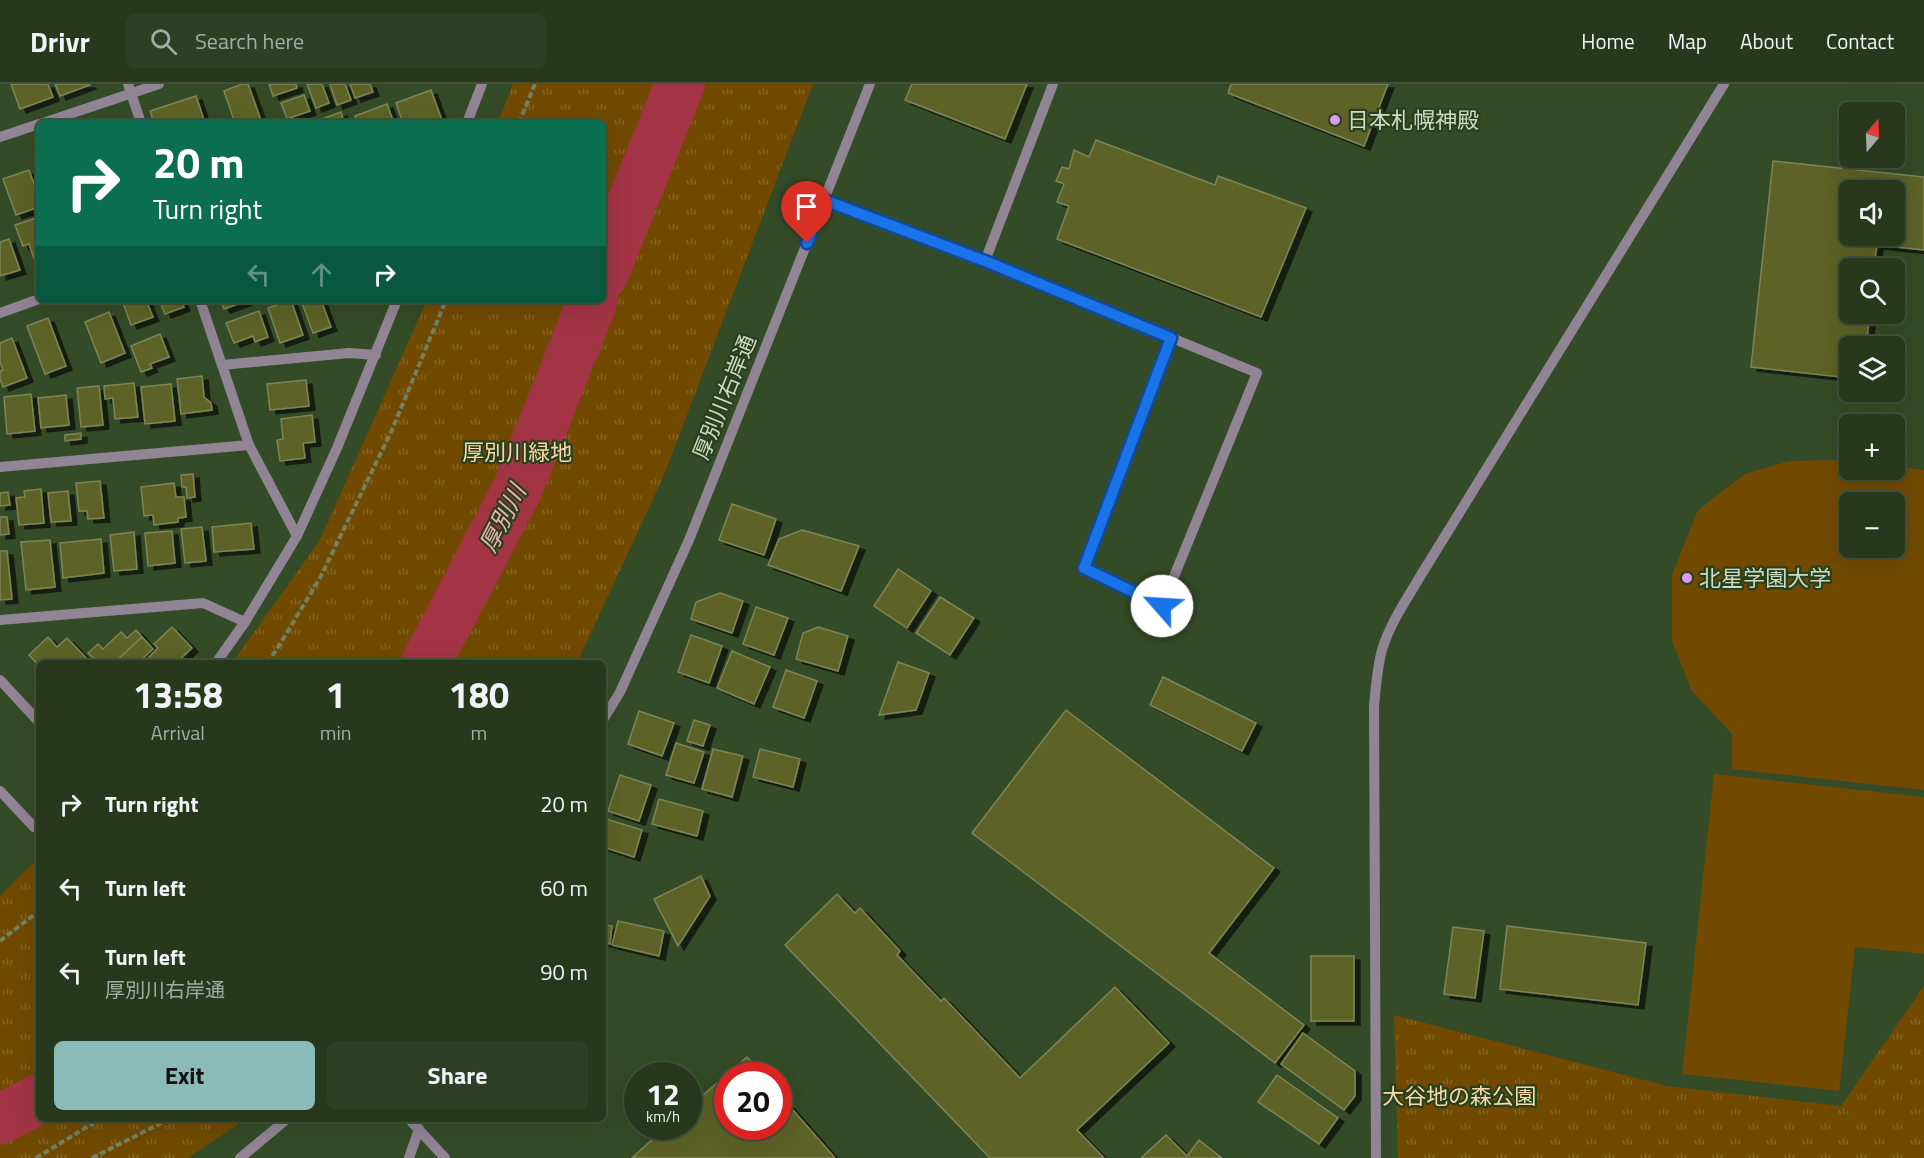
<!DOCTYPE html>
<meta charset="utf-8">
<style>
:root{--surface:#27381d;--page:#2f3f26;--text:#f1f3f6;--muted:#a4aca4;--line:#43523b;--accent:#8bbbb9}
body{margin:0;font-family:"Titillium Web","Noto Sans JP",sans-serif;background:var(--page);color:var(--text);height:100vh;display:flex;flex-direction:column;font-size:22px;white-space:nowrap}
*{box-sizing:border-box;margin:0}
p{font-size:20px;color:var(--muted)}
.icon{flex:none;width:33px;height:33px;fill:none;stroke:currentColor;stroke-width:2;stroke-linecap:round;stroke-linejoin:round}
.map{position:relative;flex:1;overflow:hidden}
.details{position:absolute;left:36px;top:576px;width:570px;height:462px;display:flex;flex-direction:column;background:var(--surface);border-radius:9px;box-shadow:0 6px 24px #0002,0 0 0 2px var(--line)}
.details>*{flex:none}
.top-card{position:absolute;left:36px;top:36px;width:570px;height:183px;border-radius:9px;box-shadow:0 6px 24px #0002,0 0 0 2px var(--line);background:#0b6e4f;color:#fff;overflow:hidden}
.needle{width:39px;rotate:19deg}
.buttons{position:absolute;left:1839px;top:18px;display:grid;gap:12px}
.buttons a{display:grid;place-items:center;width:66px;height:66px;border-radius:9px;background:var(--surface);box-shadow:0 6px 24px #0002,0 0 0 2px var(--line);font-size:30px}
.speed{position:absolute;left:624px;top:978px;display:flex;gap:12px;font-size:30px;font-weight:700;text-align:center}
.speed>*{display:grid;place-content:center;width:78px;height:78px;border-radius:50%;background:var(--surface);box-shadow:0 6px 24px #0002,0 0 0 2px var(--line);line-height:1}
.speed small{font-size:15px;font-weight:400}
.speed .limit{border:9px solid #d22;background:#fff;color:#111}
.pin{position:absolute;display:grid;place-items:center;width:51px;height:51px;color:#fff;margin:-62px -26px;border-radius:50% 50% 50% 0;rotate:-45deg;box-shadow:0 0 6px #0007}
.pin .icon{rotate:45deg}
.me{position:absolute;width:66px;margin:-33px;rotate:296deg;stroke-linejoin:round;filter:drop-shadow(0 0 4px #0008)}
.turn{display:flex;align-items:center;gap:21px;height:126px;padding:0 18px;font-size:27px}
.turn .icon{width:78px;height:78px;stroke-width:2.5}
.turn b{display:block;font-size:42px;line-height:51px}
.lanes{display:flex;align-items:center;height:57px;padding:0 18px;background:#0003;justify-content:center;gap:30px;direction:ltr}
.lanes .off{opacity:.35}
.eta{display:flex;justify-content:space-evenly;align-items:center;height:102px;text-align:center}
.eta b{font-size:36px;font-weight:700;line-height:42px}
.cta{display:flex;gap:12px;margin-top:auto;padding:12px 18px}
.cta a{flex:1;height:69px;border-radius:9px;background:var(--accent);color:#111;font-size:24px;font-weight:700;line-height:69px;text-align:center}
.cta a+a{background:var(--page);color:var(--text)}
ul{padding:0;list-style:none}
li{display:flex;align-items:center;gap:18px;height:84px;padding:0 18px}
li div{flex:1}
li b{display:block;font-size:22px}
li em{font-style:normal}
header{display:flex;align-items:center;gap:36px;box-sizing:border-box;height:84px;padding:0 30px;background:var(--surface);border-bottom:2px solid var(--line)}
header strong{font-size:28px}
nav{display:flex;gap:33px;margin-inline-start:auto;font-size:21px}
.search{width:420px;height:54px;background:var(--page);display:flex;align-items:center;gap:15px;box-sizing:border-box;padding:0 21px;border-radius:9px;color:var(--muted);font-size:22px}
.map>svg:first-child{display:block}
.grass{fill:url(#grass-tufts)}
.pitch{fill:#714a00;fill-rule:evenodd}
.lines{fill:none;stroke-linecap:round;stroke-linejoin:round}
.river{stroke:#a23445;stroke-width:50}
.building{fill:#5d6425;stroke:#7e8558;stroke-width:1.5;fill-rule:evenodd;filter:url(#shadow)}
.path{stroke:#708365;stroke-width:4;stroke-dasharray:6 3;stroke-linecap:butt}
.minor{stroke:#908495;stroke-width:10}
.route-casing{stroke:#114b97;stroke-width:15}
.route{stroke:#1a73e8;stroke-width:10}
.poi-dot{fill:#da9af6;stroke:#29401d;stroke-width:2}
.labels{text-anchor:middle;dominant-baseline:central;stroke-width:4.5;stroke-linejoin:round;paint-order:stroke}
.poi-label{font-size:22px;fill:#cddbc6;stroke:#29401d;text-anchor:start}
.street-label{font-size:22px;fill:#cddbc6;stroke:#29401d}
.park-label{font-size:22px;fill:#f9d8ab;stroke:#29401d}
.water-label{font-size:24px;font-style:italic;fill:#efb3b6;stroke:#29401d}
</style>
<header>
<strong>Drivr</strong>
<div class="search"><svg class="icon" aria-label="search" viewBox="0 0 24 24"><circle cx="10" cy="10" r="6"/><path d="M15 15l6 6"/></svg>Search here</div>
<nav><a>Home</a><a>Map</a><a>About</a><a>Contact</a></nav>
</header>
<div class="map">
<svg width="1924" height="1074" viewBox="0 0 1924 1074">
<defs>
<pattern id="grass-tufts" width="24" height="20" patternUnits="userSpaceOnUse" patternTransform="scale(1.5)"><rect width="24" height="20" fill="#714a00"/><path d="M3 7l-1-3M5 7V3M7 7l1-3M15 17l-1-3M17 17v-4M19 17l1-3" fill="none" stroke="#846424"/></pattern>
<filter id="shadow"><feDropShadow dx="6" dy="4" stdDeviation="0" flood-color="#0009"/></filter>
</defs>
<rect width="100%" height="100%" fill="#344b27"/>
<g class="grass">
<path d="M513,0H813L664,391L577,579H232L320,456L427,216H603V39H498Z"/>
<path d="M39,773V1035H246L188,1074H0V812Z"/>
<path d="M1924,902V1074H1398L1394,931L1667,1002L1841,1022Z"/>
</g>
<g class="pitch">
<path d="M1834,376L1849,378L1850,386H1894L1895,382L1924,386V706L1732,685V650L1692,607L1672,557V491L1698,426L1745,390L1789,377ZM1850,418H1894V464H1850Z"/>
<path d="M1714,690L1924,713V870L1855,863L1839,1007L1682,990Z"/>
</g>
<g class="lines">
<g class="river">
<path d="M603,191L680,0"/>
<path d="M426,579L517,406L593,216"/>
<path d="M0,1035L39,1015"/>
</g>
</g>
<g class="building">
<path d="M11,0H48L53,13L20,25Z"/>
<path d="M55,0H89L90,1L60,12Z"/>
<path d="M242,0H248L262,39H235L224,7Z"/>
<path d="M269,0H296L297,4L273,12Z"/>
<path d="M307,0H322L329,19L316,24Z"/>
<path d="M330,0H345L351,16L337,21Z"/>
<path d="M350,0H370L373,8L355,14Z"/>
<path d="M912,0H1027L1005,55L905,16Z"/>
<path d="M1231,0H1388L1364,62L1228,9Z"/>
<path d="M431,6L443,39H403L396,19Z"/>
<path d="M304,11L310,27L287,35L281,19Z"/>
<path d="M196,12L205,39H154L150,27Z"/>
<path d="M387,20L394,39H357L355,32Z"/>
<path d="M341,28L344,39H311Z"/>
<path d="M1096,56L1215,101L1218,92L1306,124L1261,233L1057,155L1069,122L1057,118L1064,100L1056,97L1062,83L1069,85L1074,66L1089,73Z"/>
<path d="M1773,77L1924,93V166L1877,161L1874,184H1850V230H1870L1866,262H1850V294L1751,283ZM1850,106H1894V152H1850Z"/>
<path d="M29,86L39,114V123L16,131L3,95Z"/>
<path d="M39,133V189L29,160L23,162L15,141Z"/>
<path d="M9,155L20,186L0,192V158Z"/>
<path d="M122,216H146L153,233L131,241Z"/>
<path d="M159,216H181L184,223L165,230Z"/>
<path d="M220,216H249L224,225Z"/>
<path d="M291,216L303,251L280,259L268,224Z"/>
<path d="M311,216H321L331,243L313,249L302,219Z"/>
<path d="M259,227L268,253L255,258L253,252L234,259L226,239Z"/>
<path d="M109,228L125,269L101,279L85,238Z"/>
<path d="M48,234L66,282L45,290L27,242Z"/>
<path d="M160,250L169,273L150,280L152,284L141,288L131,262Z"/>
<path d="M12,254L27,294L3,303L0,295V287L3,286L0,278V259Z"/>
<path d="M202,292L204,313L211,319L212,326L181,330L177,295Z"/>
<path d="M306,296L309,322L270,326L267,300Z"/>
<path d="M134,299L138,333L115,335L113,314L105,315L104,302Z"/>
<path d="M171,300L175,337L145,340L141,303Z"/>
<path d="M99,302L103,341L81,343L77,304Z"/>
<path d="M31,310L35,347L7,350L4,313Z"/>
<path d="M66,311L69,341L41,344L38,314Z"/>
<path d="M312,331L315,358L303,359L305,374L280,377L277,356L283,355L281,335Z"/>
<path d="M81,349V355L65,357V351Z"/>
<path d="M193,390L195,413L187,414L186,403H182L181,391Z"/>
<path d="M100,397L104,434L88,435L87,427H79L76,399Z"/>
<path d="M174,399L176,413H184L186,433L178,434V438L154,441L153,431L144,432L141,403Z"/>
<path d="M41,405L44,439L19,441L16,414L25,413L24,407Z"/>
<path d="M68,407L71,437L51,438L48,409Z"/>
<path d="M8,408L10,421L0,422V409Z"/>
<path d="M732,420L776,435L764,471L719,456Z"/>
<path d="M0,433H7L9,450L0,451Z"/>
<path d="M251,439L254,465L214,468L212,443Z"/>
<path d="M202,443L206,477L185,479L181,445Z"/>
<path d="M802,446L859,462L841,507L768,481L779,455Z"/>
<path d="M172,447L175,479L148,482L145,449Z"/>
<path d="M134,448L137,485L114,487L110,451Z"/>
<path d="M101,455L104,489L63,494L60,459Z"/>
<path d="M50,456L55,503L26,506L21,458Z"/>
<path d="M0,467H7L12,515L0,516Z"/>
<path d="M898,485L931,507L907,544L874,522Z"/>
<path d="M720,509L743,517L732,549L691,535L696,518Z"/>
<path d="M940,513L974,534L950,571L916,549Z"/>
<path d="M756,523L788,534L774,571L743,560Z"/>
<path d="M172,543L192,564L176,579H143L158,564L154,560Z"/>
<path d="M818,543L848,552L838,587L796,575L803,549Z"/>
<path d="M136,546L142,553L114,579H98L88,569L98,560L103,565L121,548L127,554Z"/>
<path d="M691,551L722,562L709,599L678,588Z"/>
<path d="M48,553L57,563L67,554L91,579H39V582L29,571Z"/>
<path d="M142,553L153,565L138,579H114Z"/>
<path d="M732,567L770,583L754,620L717,604Z"/>
<path d="M898,578L929,589L916,626L879,631Z"/>
<path d="M786,586L817,597L804,634L773,623Z"/>
<path d="M1163,593L1256,639L1242,667L1150,621Z"/>
<path d="M1066,626L1274,784L1209,869L1304,941L1275,979L972,749Z"/>
<path d="M639,627L674,639L662,672L628,660Z"/>
<path d="M694,636L710,641L703,662L687,657Z"/>
<path d="M676,659L704,668L694,699L666,691Z"/>
<path d="M713,665L743,672L732,713L702,705Z"/>
<path d="M760,665L800,675L793,703L753,693Z"/>
<path d="M620,691L651,701L639,737L608,727Z"/>
<path d="M659,715L703,727L697,752L652,740Z"/>
<path d="M603,734L642,746L634,773L603,763Z"/>
<path d="M701,792L710,812L678,862L654,815Z"/>
<path d="M837,810L855,829L860,824L900,867L897,871L941,917L944,914L1020,994L1115,903L1169,959L1077,1046L1104,1074H990L785,861Z"/>
<path d="M618,837L664,847L659,872L612,861Z"/>
<path d="M603,841L612,842L610,860L603,858Z"/>
<path d="M1507,842L1646,859L1638,921L1500,905Z"/>
<path d="M1453,843L1484,847L1475,914L1444,910Z"/>
<rect x="1311" y="872" width="43" height="65"/>
<path d="M1303,949L1355,987V1012L1344,1026L1281,980Z"/>
<path d="M747,973L763,992H728V1042H778V1009L835,1074H632L667,1042H688V1024Z"/>
<path d="M1277,991L1338,1034L1319,1060L1258,1018Z"/>
<path d="M1166,1051L1187,1072L1199,1056L1222,1074H1141Z"/>
</g>
<g class="lines">
<g class="path">
<path d="M519,39L535,0"/>
<path d="M267,579L277,565L320,494L392,346L446,216"/>
<path d="M0,857L39,827"/>
<path d="M36,1074L100,1035"/>
<path d="M92,1074L169,1035"/>
</g>
<g class="minor">
<path d="M128,0L141,39"/>
<path d="M43,39L159,0"/>
<path d="M467,39L482,0"/>
<path d="M0,53L39,40"/>
<path d="M824,116L985,177L1257,289L1162,522L1084,484L1171,254"/>
<path d="M985,177L1053,0"/>
<path d="M200,216L249,361L297,452"/>
<path d="M0,229L39,215"/>
<path d="M222,281L349,269L376,271"/>
<path d="M0,383L249,361"/>
<path d="M0,536L203,519L245,538"/>
<path d="M216,579L245,538L297,452L337,364L397,216"/>
<path d="M0,596L39,638"/>
<path d="M603,636L620,608L689,456L870,0"/>
<path d="M0,707L34,743L39,738"/>
<path d="M409,1035L445,1074"/>
<path d="M240,1074L287,1035"/>
<path d="M409,1074L419,1045"/>
<path d="M1376,1074L1374,622C1376,603 1377,584 1382,566C1390,539 1407,515 1421,491L1724,0"/>
</g>
</g>
<g class="lines">
<defs>
<path id="route" d="M807,159L824,116L985,177L1171,254L1084,484L1162,522"/>
</defs>
<use href="#route" class="route-casing"/>
<use href="#route" class="route"/>
</g>
<g class="poi-dot">
<circle cx="1335" cy="36" r="6"/>
<circle cx="1687" cy="494" r="6"/>
</g>
<g class="labels">
<g class="poi-label">
<text x="1347" y="36">日本札幌神殿</text>
<text x="1699" y="494">北星学園大学</text>
</g>
<g class="street-label">
<text transform="translate(724 313) rotate(-68)">厚別川右岸通</text>
</g>
<g class="park-label">
<text x="517" y="368">厚別川緑地</text>
<text x="1459" y="1012">大谷地の森公園</text>
</g>
<g class="water-label">
<text transform="translate(502 434) rotate(-63)">厚別川</text>
</g>
</g>
</svg>
<div class="buttons">
<a><svg class="needle" viewBox="-14 -14 28 28"><path d="M0-13l5 13h-10z" fill="#e53935"/><path d="M0 13l5-13h-10z" fill="#a4aca4"/></svg></a>
<a><svg class="icon" aria-label="sound" viewBox="0 0 24 24"><path d="M4 9h4l5-4v14l-5-4H4zM17 9q2 3 0 6"/></svg></a>
<a><svg class="icon" aria-label="search" viewBox="0 0 24 24"><circle cx="10" cy="10" r="6"/><path d="M15 15l6 6"/></svg></a>
<a><svg class="icon" aria-label="layers" viewBox="0 0 24 24"><path d="M12 4l9 5-9 5-9-5zM3 14l9 5 9-5"/></svg></a>
<a>+</a>
<a>−</a>
</div>
<div class="speed"><div>12<small>km/h</small></div><div class="limit">20</div></div>
<div class="pin" style="left:807px;top:159px;background:#d93025"><svg class="icon" aria-label="arrive" viewBox="0 0 24 24"><path d="M6 21V4h12l-3 4 3 4H6"/></svg></div>
<svg class="me" style="left:1162px;top:522px" viewBox="-20 -20 40 40"><circle r="19" fill="#fff"/><path d="M0-13L10 11 0 6-10 11z" fill="#1a73e8"/></svg>
<div class="top-card">
<div class="turn"><svg class="icon" aria-label="right" viewBox="0 0 24 24"><path d="M7 20v-9h11M14 6l5 5-5 5"/></svg><div><b>20 m</b>Turn right</div></div>
<div class="lanes"><svg class="icon off" aria-label="left" viewBox="0 0 24 24"><path d="M17 20v-9H6M10 6l-5 5 5 5"/></svg><svg class="icon off" aria-label="ahead" viewBox="0 0 24 24"><path d="M12 20V5M6 11l6-6 6 6"/></svg><svg class="icon" aria-label="right" viewBox="0 0 24 24"><path d="M7 20v-9h11M14 6l5 5-5 5"/></svg></div>
</div>
<section class="details">
<div class="eta">
<div><b>13:58</b><p>Arrival</p></div>
<div><b>1</b><p>min</p></div>
<div><b>180</b><p>m</p></div>
</div>
<ul>
<li><svg class="icon" aria-label="right" viewBox="0 0 24 24"><path d="M7 20v-9h11M14 6l5 5-5 5"/></svg><div><b>Turn right</b></div><em>20 m</em></li>
<li><svg class="icon" aria-label="left" viewBox="0 0 24 24"><path d="M17 20v-9H6M10 6l-5 5 5 5"/></svg><div><b>Turn left</b></div><em>60 m</em></li>
<li><svg class="icon" aria-label="left" viewBox="0 0 24 24"><path d="M17 20v-9H6M10 6l-5 5 5 5"/></svg><div><b>Turn left</b><p>厚別川右岸通</p></div><em>90 m</em></li>
</ul>
<div class="cta"><a>Exit</a><a>Share</a></div>
</section>
</div>
